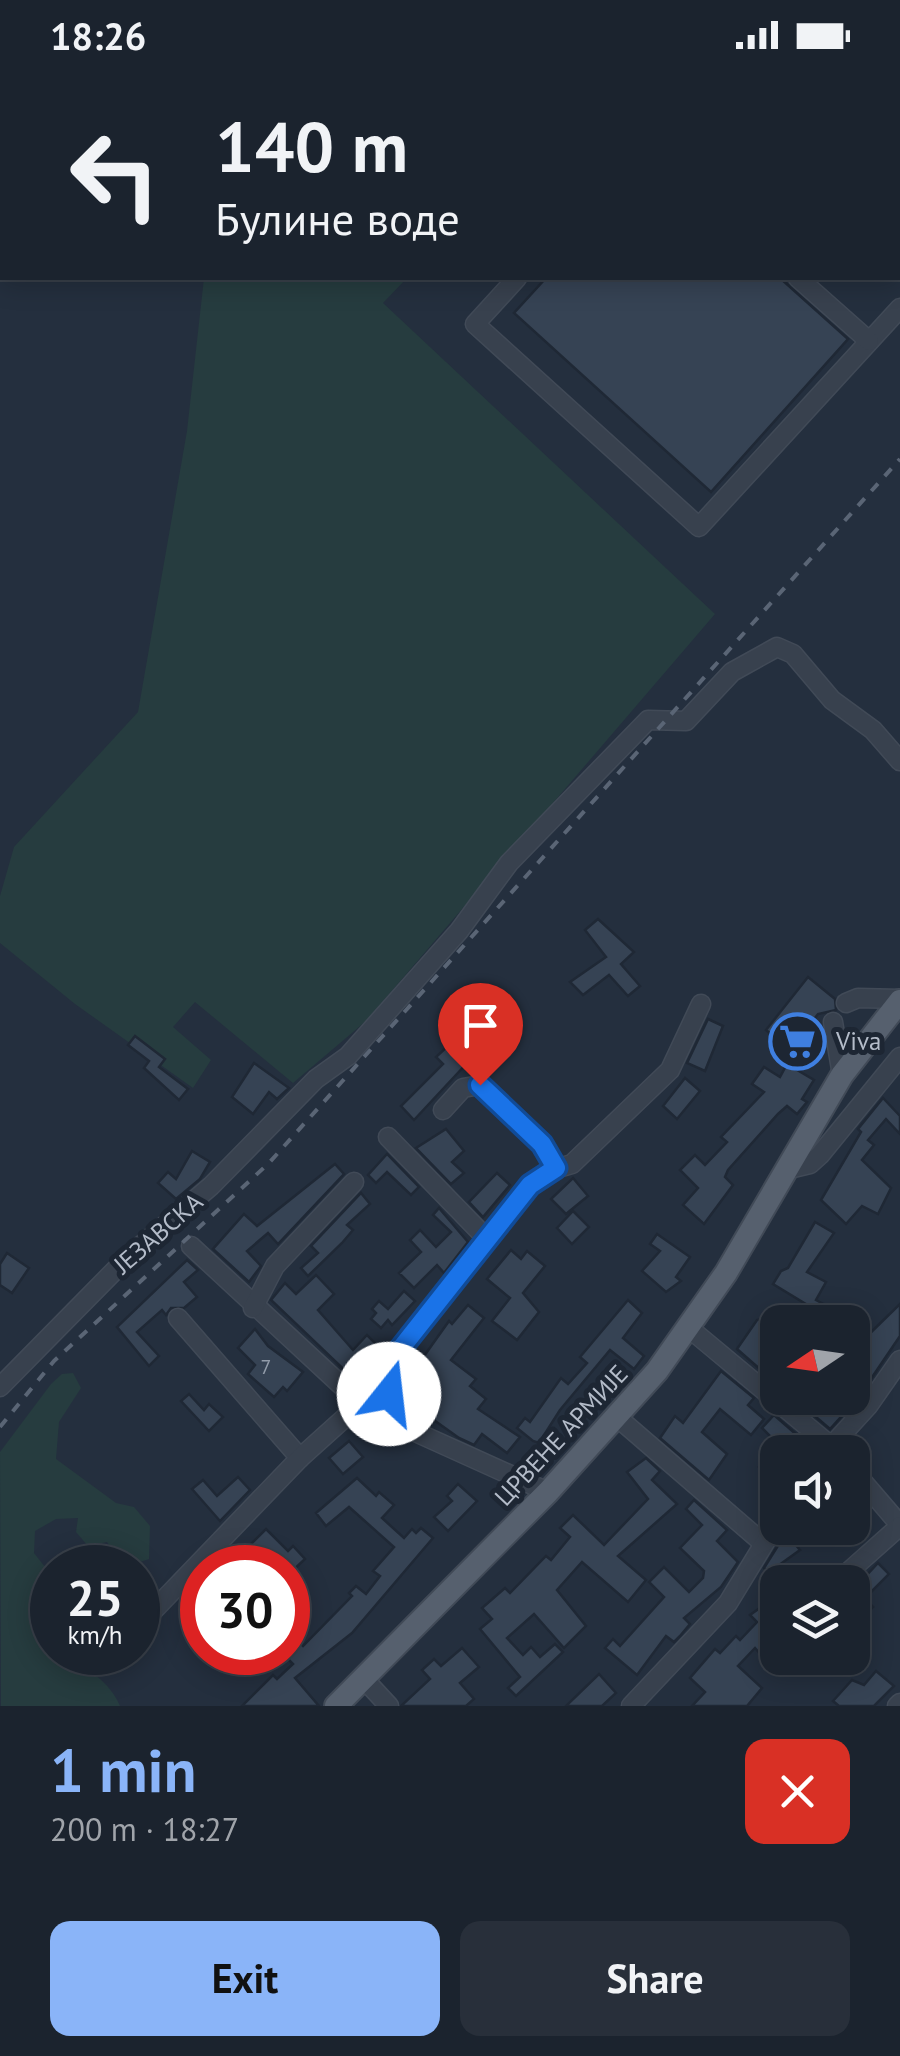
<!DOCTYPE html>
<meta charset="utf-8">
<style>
:root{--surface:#1b232e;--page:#282f3a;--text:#f1f3f6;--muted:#a0a4aa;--line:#39404a;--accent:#8ab4f8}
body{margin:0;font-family:"PT Sans",sans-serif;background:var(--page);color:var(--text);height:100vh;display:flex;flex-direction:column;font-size:38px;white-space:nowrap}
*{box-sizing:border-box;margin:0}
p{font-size:32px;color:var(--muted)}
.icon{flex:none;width:55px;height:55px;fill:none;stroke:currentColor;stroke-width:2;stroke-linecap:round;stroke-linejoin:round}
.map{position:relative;height:1636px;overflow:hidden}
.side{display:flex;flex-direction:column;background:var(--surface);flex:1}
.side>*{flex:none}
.top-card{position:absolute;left:0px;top:0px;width:900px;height:210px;box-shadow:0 5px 25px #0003,0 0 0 2px var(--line);background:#1b232e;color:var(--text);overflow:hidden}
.needle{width:65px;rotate:257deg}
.controls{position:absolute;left:760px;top:1235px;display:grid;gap:20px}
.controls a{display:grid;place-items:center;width:110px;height:110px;border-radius:20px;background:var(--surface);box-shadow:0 5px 25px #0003,0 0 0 2px var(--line);font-size:50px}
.speed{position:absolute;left:30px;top:1475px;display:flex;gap:20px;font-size:50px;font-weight:700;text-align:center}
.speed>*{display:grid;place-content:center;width:130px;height:130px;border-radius:50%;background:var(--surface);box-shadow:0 5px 25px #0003,0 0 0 2px var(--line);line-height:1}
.speed small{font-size:25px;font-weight:400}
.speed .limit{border:15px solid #d22;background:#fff;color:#111}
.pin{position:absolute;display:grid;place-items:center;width:85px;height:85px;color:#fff;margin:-102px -42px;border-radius:50% 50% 50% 0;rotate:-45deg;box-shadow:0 0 10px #0007}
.pin .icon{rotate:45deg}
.me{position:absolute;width:110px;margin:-55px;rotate:16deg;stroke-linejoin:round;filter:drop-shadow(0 0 8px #0008)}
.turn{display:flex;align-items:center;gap:35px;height:210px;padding:0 50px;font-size:45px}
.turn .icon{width:130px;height:130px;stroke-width:2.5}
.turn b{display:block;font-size:70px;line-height:85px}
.round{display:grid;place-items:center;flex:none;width:105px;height:105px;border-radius:20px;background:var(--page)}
.headline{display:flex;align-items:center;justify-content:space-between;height:170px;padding:0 50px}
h1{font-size:60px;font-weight:600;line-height:75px;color:var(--accent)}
.action{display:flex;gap:20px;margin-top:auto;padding:20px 50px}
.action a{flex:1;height:115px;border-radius:20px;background:var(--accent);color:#111;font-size:40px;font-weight:600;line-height:115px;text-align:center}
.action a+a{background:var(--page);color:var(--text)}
.status{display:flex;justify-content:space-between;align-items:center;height:70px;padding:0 50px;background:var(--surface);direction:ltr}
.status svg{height:28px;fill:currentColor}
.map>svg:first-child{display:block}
.green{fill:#263c3f}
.building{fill:#364354;stroke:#1f2835;stroke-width:2.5}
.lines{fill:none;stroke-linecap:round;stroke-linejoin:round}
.minor-casing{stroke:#414a57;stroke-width:21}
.major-casing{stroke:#414a57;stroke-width:26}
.minor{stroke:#38414e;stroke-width:18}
.major{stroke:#56606e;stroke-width:22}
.rail{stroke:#5a6575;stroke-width:4;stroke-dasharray:10 10;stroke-linecap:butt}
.route-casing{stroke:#114b97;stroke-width:25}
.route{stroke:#1a73e8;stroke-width:18}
.labels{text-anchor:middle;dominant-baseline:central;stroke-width:10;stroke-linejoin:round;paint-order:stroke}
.number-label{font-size:20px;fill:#929caa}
.poi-label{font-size:25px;fill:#b4bcc9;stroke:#1d2633;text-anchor:start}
.street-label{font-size:25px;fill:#b4bcc9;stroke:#1d2633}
</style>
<div class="status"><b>18:26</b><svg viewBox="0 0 49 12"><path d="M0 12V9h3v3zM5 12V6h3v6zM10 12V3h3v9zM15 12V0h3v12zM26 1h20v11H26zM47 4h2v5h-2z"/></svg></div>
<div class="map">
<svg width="900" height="1636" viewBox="0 0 900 1636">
<rect width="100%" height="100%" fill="#242f3e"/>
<g class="green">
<path d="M227,0H720L723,2H227Z"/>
<path d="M204,208H407L383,233L715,544L366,951L293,1013L195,932L173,957L211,990L193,1018L75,934L0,873V826L14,777L138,642L187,361Z"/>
<path d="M73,1303L81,1318L59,1352L56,1389L116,1433L134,1437L150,1456L149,1489L125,1497L107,1472L88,1476L76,1462L78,1448L56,1449L35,1461L34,1483L52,1506L51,1529L43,1548L52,1558V1582L74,1583C89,1604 110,1611 120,1636H1L0,1382L51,1314L62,1304Z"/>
</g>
<g class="building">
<path d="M546,208H780L848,269L711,422L514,243Z"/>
<path d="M598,849L634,882L621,894L640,916L628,926L609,905L583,925L570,912L606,887L585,860Z"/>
<path d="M808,907L835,929L836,940L818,944L804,962L813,970L799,987L766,960Z"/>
<path d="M708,949L723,956L705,1001L687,993Z"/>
<path d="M135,966L165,989L159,997L188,1019L179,1030L144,998L149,991L128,975Z"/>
<path d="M451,973L468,992L414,1050L401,1036L443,994L436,987Z"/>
<path d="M254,993L289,1018L277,1029L269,1022L253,1044L232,1027Z"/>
<path d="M787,994L814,1010L802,1029L807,1032L797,1044L787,1036L778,1044L728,1100L725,1107L733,1115L704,1154L683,1135L698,1118L680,1100L695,1085L705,1095L727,1072L721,1067L764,1022L752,1014L764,997L780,1007Z"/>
<path d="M685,1008L700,1021L677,1049L663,1036Z"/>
<path d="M883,1028L900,1046V1064L886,1049L868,1070L874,1075L862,1090L891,1118L878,1144L862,1136L846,1154L821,1130L861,1062L858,1059Z"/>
<path d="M446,1059L464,1081L452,1092L464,1103L451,1114L416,1078Z"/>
<path d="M192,1081L210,1092L200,1109L176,1129L158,1113L168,1102L176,1109Z"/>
<path d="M387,1084L419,1117L411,1125L387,1102L376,1113L368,1105Z"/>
<path d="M335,1094L344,1104L278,1174L268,1163L247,1181L261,1196L249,1212L213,1179L244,1144L257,1156Z"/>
<path d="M497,1103L510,1115L483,1147L469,1132Z"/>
<path d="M573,1108L588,1126L566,1144L551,1129Z"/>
<path d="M361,1123L370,1134L347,1155L353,1160L342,1173L308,1206L301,1198L318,1183L311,1176Z"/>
<path d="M439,1138L468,1172L444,1203L437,1195L414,1218L399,1203L421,1182L410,1170L420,1160L436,1177L451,1162L433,1145Z"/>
<path d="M573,1141L589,1157L572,1174L557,1158Z"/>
<path d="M815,1152L834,1163L807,1202L826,1212L816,1230L831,1238L824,1252L805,1243L809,1236L773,1214L781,1201L788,1198Z"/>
<path d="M657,1164L690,1187L676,1207L681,1211L666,1222L642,1201L660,1181L650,1174Z"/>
<path d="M511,1180L521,1189L527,1181L545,1196L523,1223L539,1242L517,1270L492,1251L510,1228L487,1209Z"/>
<path d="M7,1183L29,1198L12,1223L0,1215V1194Z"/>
<path d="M187,1190L198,1200L184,1212L197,1227L184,1238H171L166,1245L162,1240L137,1262L159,1286L149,1296L117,1257Z"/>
<path d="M316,1205L334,1224L318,1240L353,1280L367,1265L383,1281L368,1296L375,1304L367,1312L363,1308L358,1313L271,1230L285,1213L296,1224Z"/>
<path d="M404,1221L415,1231L392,1255L388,1250L381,1258L371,1249L376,1243L372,1239L379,1231L388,1239Z"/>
<path d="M628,1230L642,1243L623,1268L644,1286L634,1299L610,1280L560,1340L539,1373L533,1371L517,1358L525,1348L530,1352L561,1308L568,1314L587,1293L580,1287Z"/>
<path d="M900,1234V1266L858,1328L830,1359L816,1347L834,1328H852V1305L866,1287L859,1283L863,1277L859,1274Z"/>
<path d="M468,1235L484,1248L451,1290L476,1309L470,1316L486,1329L478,1339L520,1367L507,1383L482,1364L474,1375L459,1368L424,1343L429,1337L405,1319L411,1311L404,1306L406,1294L409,1290L417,1296L449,1251L452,1254Z"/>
<path d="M765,1248L778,1256V1315L737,1279L757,1250Z"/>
<path d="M255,1259L268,1276L303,1302L287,1321L283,1317L274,1327L248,1304L255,1295L238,1278Z"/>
<path d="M721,1301L754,1328L748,1335L764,1349L751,1365L720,1339L702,1362L727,1384L709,1410L660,1368L675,1346L683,1353Z"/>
<path d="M189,1324L204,1340L209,1334L223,1347L209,1361L181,1331Z"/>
<path d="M774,1345L814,1380L778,1382V1415L759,1397L779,1375L762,1358Z"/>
<path d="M349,1371L363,1387L343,1404L329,1388Z"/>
<path d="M646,1388L660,1401L652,1410L677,1434L618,1486L646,1510L628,1532L582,1492L557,1520L586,1556L564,1578L534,1544L507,1568L523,1585L531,1577L540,1587L555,1574L563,1582L516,1626L508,1618L520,1607L480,1559L492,1549L482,1538L505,1518L510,1523L546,1486L551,1490L570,1467L560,1458L573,1445L604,1475L648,1429L627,1402Z"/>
<path d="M238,1407L250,1420L220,1451L192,1419L203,1410L217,1426Z"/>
<path d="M357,1408L376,1426L379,1422L394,1435L382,1448L404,1468L412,1459L416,1463L421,1458L433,1468L352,1563L295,1608L319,1636H242L273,1605L277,1609L293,1594L288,1589V1561L303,1576L352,1526L349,1523L356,1516L366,1524L380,1506L373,1501L394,1477L349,1437L326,1456L316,1443Z"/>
<path d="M458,1414L477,1431L448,1461L434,1447L452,1431L447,1426Z"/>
<path d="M694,1430L727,1460L717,1471L738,1492L721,1517L684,1548L690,1554L680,1566L674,1572L666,1566L637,1605L605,1578L613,1569L620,1576L664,1527L649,1512L664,1497L689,1522L703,1508L704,1501L680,1478L702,1455L686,1439Z"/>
<path d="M789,1458H811L795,1474L800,1480L768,1503L764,1498Z"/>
<path d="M266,1459L288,1481L293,1476L305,1489L289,1504L300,1516L288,1527V1498H227Z"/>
<path d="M878,1493L889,1504L865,1528L873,1537L864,1546L852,1534V1521Z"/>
<path d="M778,1525V1548L763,1562L775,1574L763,1587L755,1578L738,1596L762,1618L747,1636H692L705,1622L690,1608L715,1579L720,1583L736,1566L740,1570L757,1552L750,1545Z"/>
<path d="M462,1578L479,1597L460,1613L474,1629L466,1636H401L430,1609L422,1600L434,1589L441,1596Z"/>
<path d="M876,1601L894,1616L874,1636H839L833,1631L852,1610L864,1615Z"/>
<path d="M599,1604L616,1623L602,1636H566Z"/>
</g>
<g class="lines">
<defs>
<g id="minor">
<path d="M517,208L475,254L699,457L900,238"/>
<path d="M798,208L869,271"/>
<path d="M846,933L858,928L900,929"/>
<path d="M833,952L842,1005"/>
<path d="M443,1040L463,1018L480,1015L542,1073L556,1097"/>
<path d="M388,1067L488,1170"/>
<path d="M785,1100L810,1094L820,1085L900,987"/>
<path d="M191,1176L369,1341L548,1422"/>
<path d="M253,1238L275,1196L354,1112"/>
<path d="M178,1248L300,1388"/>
<path d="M689,1258L838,1382"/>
<path d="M0,1317L130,1185L211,1116L316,1009L348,986L459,861L509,793L648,650L686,651L732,602L777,577L793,584L832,630L873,660L900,691"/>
<path d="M617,1347L763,1473"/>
<path d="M409,1361L389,1323L394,1287L530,1115L548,1101L572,1094L670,1000L701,934"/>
<path d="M826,1382L868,1336L900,1290"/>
<path d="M852,1399L900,1455"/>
<path d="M837,1512L900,1456"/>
<path d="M151,1543L300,1388L360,1334"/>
<path d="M364,1609L389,1636"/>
<path d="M631,1636L728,1533L778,1451"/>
<path d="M897,1636L900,1633"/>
</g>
<path id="major" d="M336,1636L548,1422L657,1301L726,1203L842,1005L900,931"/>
</defs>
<use href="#minor" class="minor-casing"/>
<use href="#major" class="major-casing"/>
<use href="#minor" class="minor"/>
<use href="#major" class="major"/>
<path class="rail" d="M0,1357L54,1291L269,1093L900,389"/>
</g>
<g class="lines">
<defs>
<path id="route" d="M389,1324L394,1287L530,1115L556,1098L542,1074L480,1015"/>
</defs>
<use href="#route" class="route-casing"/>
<use href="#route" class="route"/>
</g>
<defs>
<symbol id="supermarket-ring" viewBox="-11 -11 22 22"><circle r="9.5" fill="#1d2633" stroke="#3f7fe0" stroke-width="1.5"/><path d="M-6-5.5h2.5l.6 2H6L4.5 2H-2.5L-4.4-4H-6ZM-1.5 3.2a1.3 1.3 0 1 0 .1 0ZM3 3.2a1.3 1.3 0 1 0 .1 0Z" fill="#3f7fe0"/></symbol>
</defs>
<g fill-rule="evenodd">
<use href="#supermarket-ring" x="766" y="940" width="63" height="63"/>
</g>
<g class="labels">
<g class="number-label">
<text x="266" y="1297">7</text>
</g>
<g class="poi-label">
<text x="836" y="971">Viva</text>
</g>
<g class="street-label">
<text transform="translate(158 1163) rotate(-41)">ЈЕЗАВСКА</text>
<text transform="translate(561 1365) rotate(-47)">ЦРВЕНЕ АРМИЈЕ</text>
</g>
</g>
</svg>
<div class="controls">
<a><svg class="needle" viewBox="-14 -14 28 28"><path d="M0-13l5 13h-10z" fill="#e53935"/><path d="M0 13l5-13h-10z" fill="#a0a4aa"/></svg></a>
<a><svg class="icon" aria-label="sound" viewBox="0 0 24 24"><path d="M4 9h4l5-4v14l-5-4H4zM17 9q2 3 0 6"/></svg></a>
<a><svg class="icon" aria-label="layers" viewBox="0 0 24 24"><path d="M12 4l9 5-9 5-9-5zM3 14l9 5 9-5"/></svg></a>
</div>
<div class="speed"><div>25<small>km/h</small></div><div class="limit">30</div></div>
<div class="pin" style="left:480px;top:1015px;background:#d93025"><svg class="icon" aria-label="arrive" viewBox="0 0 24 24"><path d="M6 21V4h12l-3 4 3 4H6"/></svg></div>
<svg class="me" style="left:389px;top:1324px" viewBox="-20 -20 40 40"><circle r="19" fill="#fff"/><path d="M0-13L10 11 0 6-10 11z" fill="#1a73e8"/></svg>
<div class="top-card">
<div class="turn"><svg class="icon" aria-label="left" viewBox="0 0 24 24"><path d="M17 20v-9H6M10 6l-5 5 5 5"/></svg><div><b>140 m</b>Булине воде</div></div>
</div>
</div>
<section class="side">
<div class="headline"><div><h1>1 min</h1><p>200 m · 18:27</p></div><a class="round" style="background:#d93025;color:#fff"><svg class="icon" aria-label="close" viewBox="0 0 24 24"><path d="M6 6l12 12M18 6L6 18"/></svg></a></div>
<div class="action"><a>Exit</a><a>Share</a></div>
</section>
